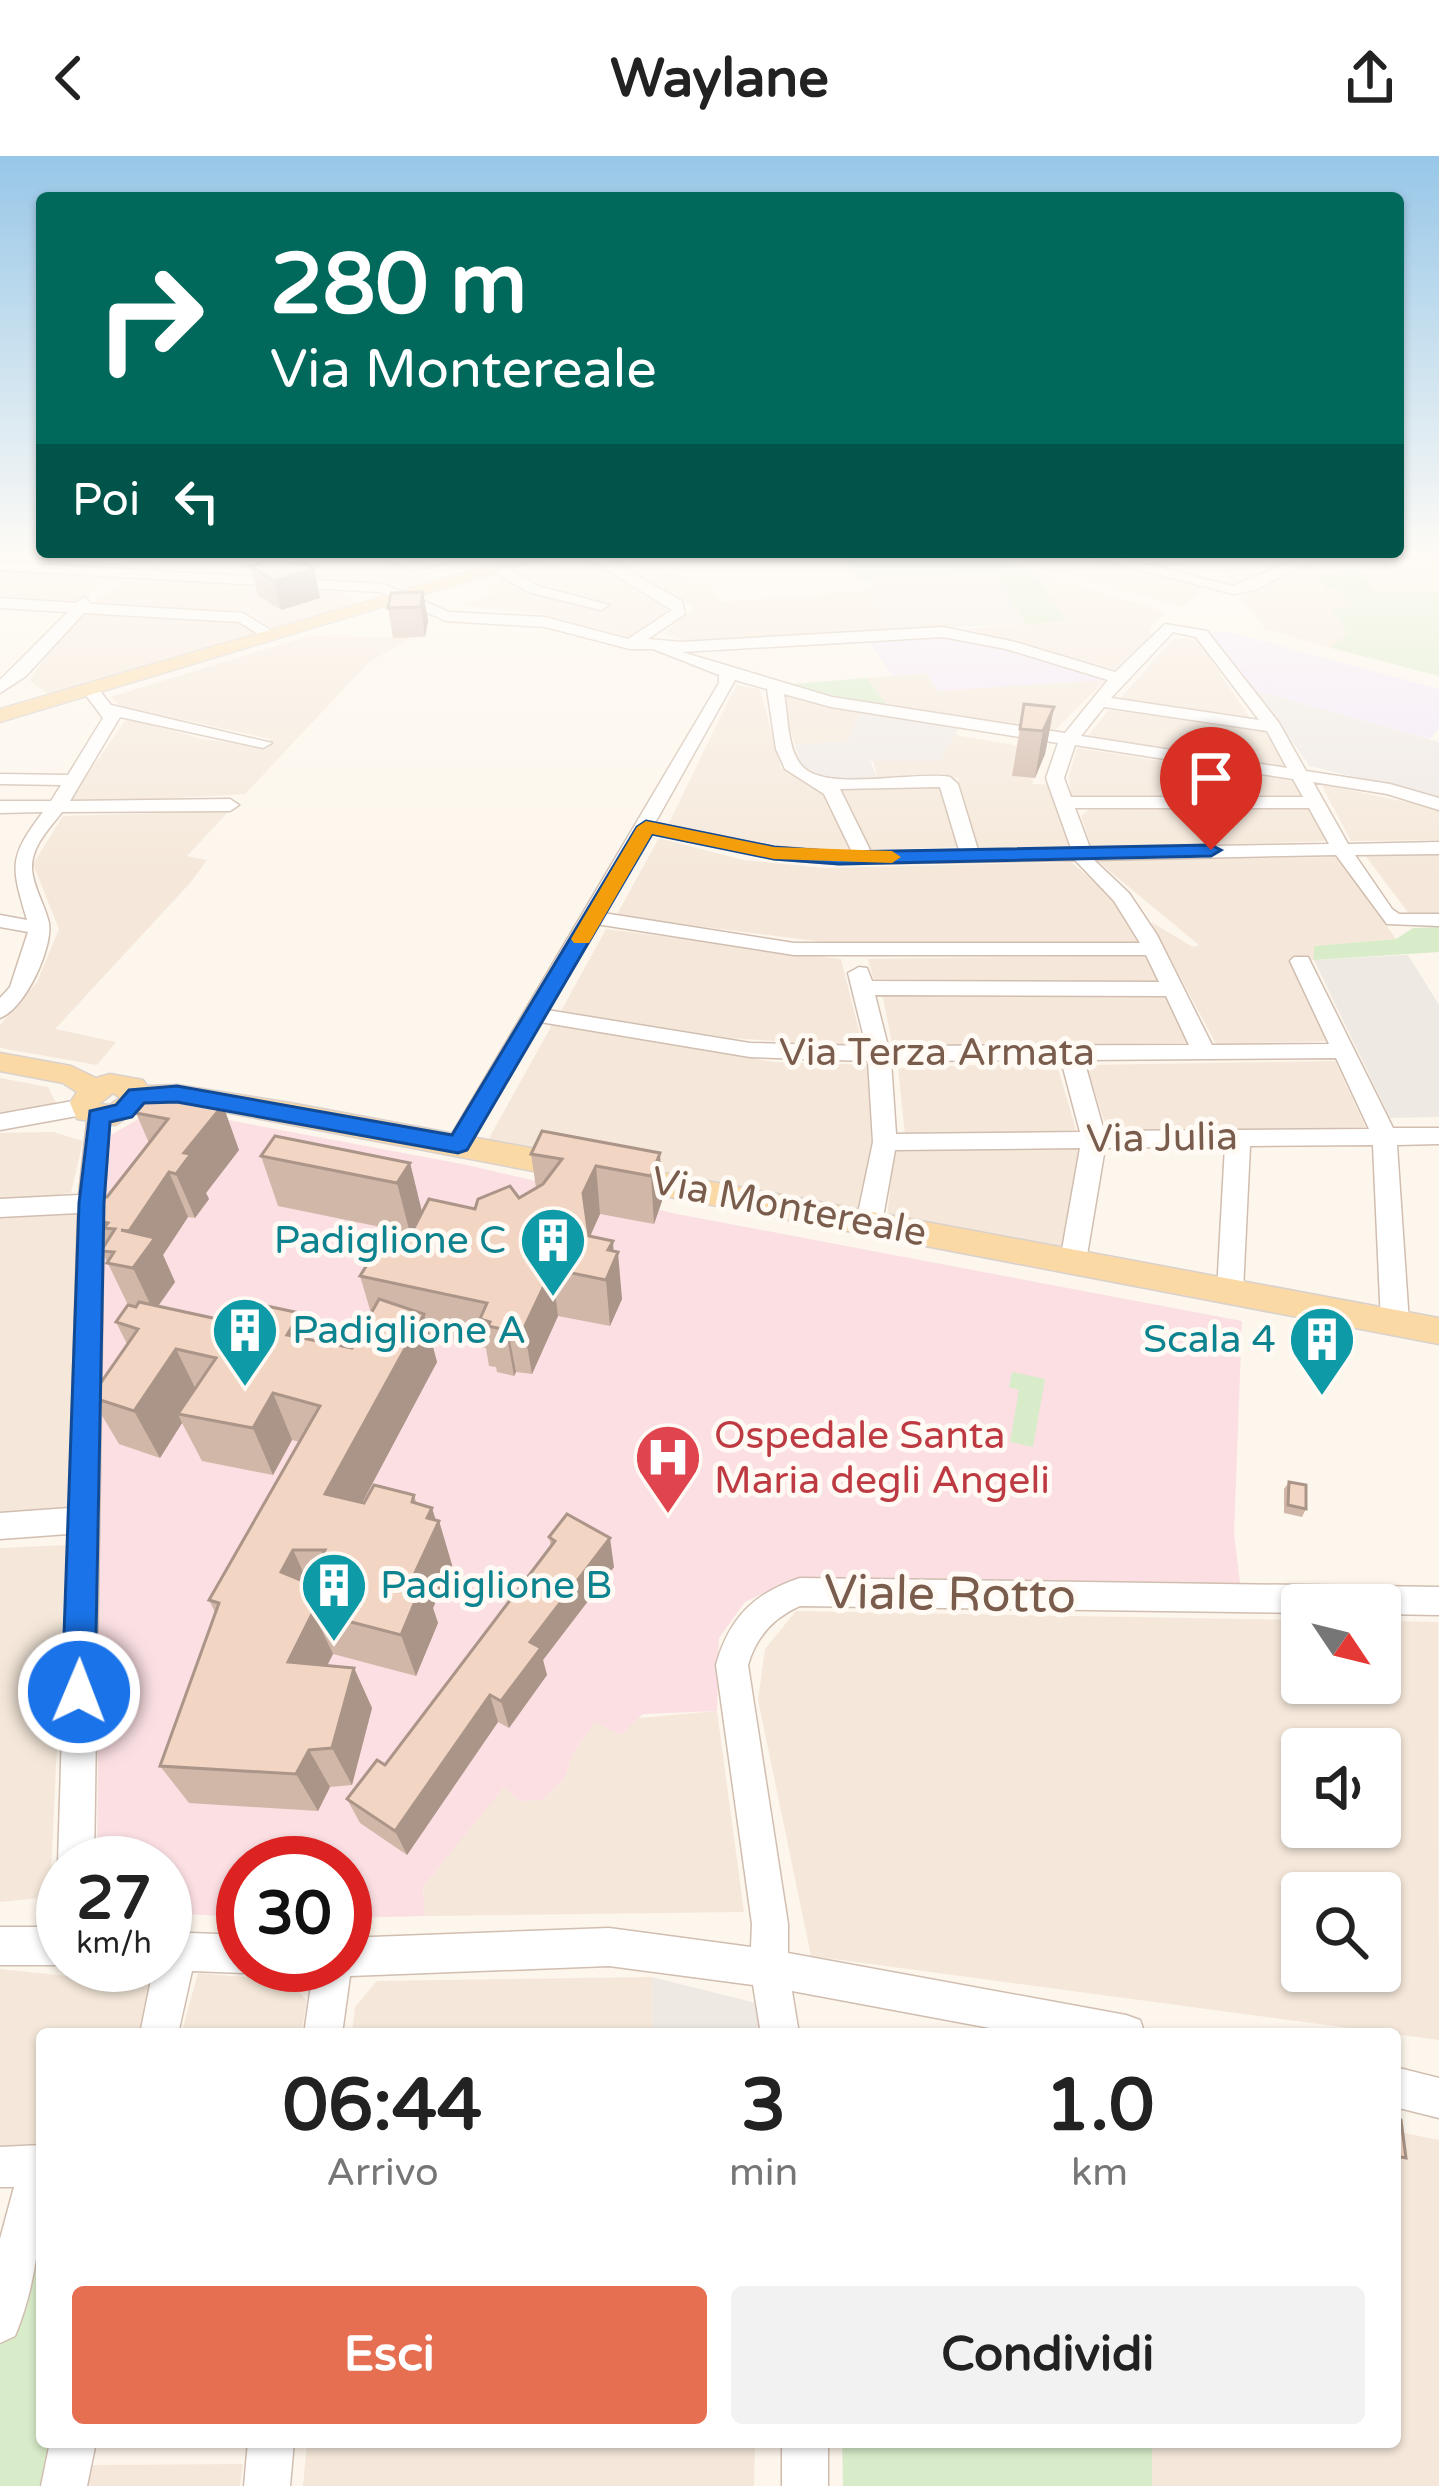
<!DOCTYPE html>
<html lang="it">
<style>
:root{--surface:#fff;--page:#f2f2f2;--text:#222;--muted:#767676;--accent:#e76f51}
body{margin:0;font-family:"Varela Round",sans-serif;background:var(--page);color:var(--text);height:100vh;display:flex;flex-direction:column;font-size:45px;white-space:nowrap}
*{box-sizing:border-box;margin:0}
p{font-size:39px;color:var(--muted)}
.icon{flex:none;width:66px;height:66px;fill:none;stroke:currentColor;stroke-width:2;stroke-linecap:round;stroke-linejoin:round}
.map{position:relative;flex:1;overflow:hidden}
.side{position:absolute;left:36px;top:1872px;width:1365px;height:420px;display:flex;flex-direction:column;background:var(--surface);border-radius:12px;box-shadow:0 3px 9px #0004}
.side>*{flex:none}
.hud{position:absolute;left:36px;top:36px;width:1368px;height:366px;border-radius:12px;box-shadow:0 3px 9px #0004;background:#00695c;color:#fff;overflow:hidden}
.needle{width:78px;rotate:125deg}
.controls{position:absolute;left:1281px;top:1428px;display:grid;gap:24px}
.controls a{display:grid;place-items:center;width:120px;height:120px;border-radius:12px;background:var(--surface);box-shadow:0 3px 9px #0004;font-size:60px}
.speed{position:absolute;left:36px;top:1680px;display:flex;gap:24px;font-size:60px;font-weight:700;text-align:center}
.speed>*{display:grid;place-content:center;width:156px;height:156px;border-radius:50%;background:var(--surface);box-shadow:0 3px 9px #0004;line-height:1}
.speed small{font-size:30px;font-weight:400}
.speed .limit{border:18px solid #d22;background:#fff;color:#111}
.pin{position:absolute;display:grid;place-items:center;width:102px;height:102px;color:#fff;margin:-123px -51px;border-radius:50% 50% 50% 0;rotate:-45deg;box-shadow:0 0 12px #0007}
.pin .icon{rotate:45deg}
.me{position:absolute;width:132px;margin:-66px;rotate:1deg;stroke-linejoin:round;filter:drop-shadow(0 0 9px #0008)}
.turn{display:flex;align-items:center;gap:42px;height:252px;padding:0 36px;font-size:54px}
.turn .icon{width:156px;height:156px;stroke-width:2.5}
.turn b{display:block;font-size:84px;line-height:102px}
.then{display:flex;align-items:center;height:114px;padding:0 36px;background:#0003;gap:24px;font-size:45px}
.eta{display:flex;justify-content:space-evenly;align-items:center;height:204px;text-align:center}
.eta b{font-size:72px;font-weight:800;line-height:84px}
.cta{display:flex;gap:24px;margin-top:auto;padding:24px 36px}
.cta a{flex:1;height:138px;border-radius:12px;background:var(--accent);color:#fff;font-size:48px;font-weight:800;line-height:138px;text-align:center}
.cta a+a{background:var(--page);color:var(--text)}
header{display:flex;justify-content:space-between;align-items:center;height:156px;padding:0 36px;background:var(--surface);font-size:54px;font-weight:800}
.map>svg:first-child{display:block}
.residential{fill:#f5e8da;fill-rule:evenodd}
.commercial{fill:#fde8e0}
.industrial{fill:#efe9e4}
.education{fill:#f3e8fa}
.medical{fill:#fbdfe3}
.green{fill:#d8ecc9}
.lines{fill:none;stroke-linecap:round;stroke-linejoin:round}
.minor-casing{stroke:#d1beb0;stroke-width:3}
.major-casing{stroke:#dad1cd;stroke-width:3}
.minor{fill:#fff;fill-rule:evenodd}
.major{fill:#fbd9a5;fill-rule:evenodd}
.wall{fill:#d1b7a8}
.shaded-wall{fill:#aa9588}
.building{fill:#f3d5c3;stroke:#aa9588;stroke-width:3;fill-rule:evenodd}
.route{fill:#1a73e8;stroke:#114b97;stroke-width:3}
.slow{fill:#f59e0b}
.labels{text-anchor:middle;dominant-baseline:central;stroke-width:10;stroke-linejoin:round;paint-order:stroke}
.street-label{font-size:39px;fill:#7a5c4d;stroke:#fffaf3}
.culture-label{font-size:39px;fill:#0d838f;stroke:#fffaf3;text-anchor:end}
.health-label{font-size:39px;fill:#be3a42;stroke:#fffaf3;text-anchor:start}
.near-street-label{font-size:48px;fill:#7a5c4d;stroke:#fffaf3}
</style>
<header><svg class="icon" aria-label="back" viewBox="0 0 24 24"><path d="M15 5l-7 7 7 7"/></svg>Waylane<svg class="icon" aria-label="share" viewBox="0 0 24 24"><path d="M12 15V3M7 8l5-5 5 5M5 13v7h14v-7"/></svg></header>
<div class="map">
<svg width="1439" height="2330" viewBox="0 0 1439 2330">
<rect width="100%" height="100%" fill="#fdf6ec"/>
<g class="residential">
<path d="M0,394L42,396H105L84,411L0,406Z"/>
<path d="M1439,394V437L1400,438L1331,492L1265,473L1237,436L1262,433L1302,412L1310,400L1307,396Z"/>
<path d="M174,396H367L437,427L412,432L145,414Z"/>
<path d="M599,396H668L671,417L692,427L708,422L722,446L873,433L888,474L687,485L664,477L693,454L691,449Z"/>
<path d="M979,396H1067L1203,432L1182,451Z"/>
<path d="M1228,396H1291L1295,401L1270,416L1253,417L1242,431H1228Z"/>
<path d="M580,397L672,453L629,481L542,458L457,449L492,438L482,431L509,423L526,435L603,452L605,447L540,433L513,418Z"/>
<path d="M0,413L113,421L75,448L0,444Z"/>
<path d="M1031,415L1166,456L1148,473L1152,479L1114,513L965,473L1066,465Z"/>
<path d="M132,420L254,427L246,438L249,457L91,449Z"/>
<path d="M90,457L243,466L259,478L49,539L29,524L79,458Z"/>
<path d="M309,480L410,482L368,507L245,638L67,648L127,562L202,583L267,592L271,583L121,550L110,541Z"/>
<path d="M1185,482L1199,486L1252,565L1120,543L1172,484Z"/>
<path d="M926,517L1051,525L1105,524L1054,575L844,545L782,529Z"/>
<path d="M736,529L760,533L781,612L821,634L851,695L782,693L668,669Z"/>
<path d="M788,538L861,556L846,585L795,589L780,540Z"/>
<path d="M1109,554L1264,575L1288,612L1086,582Z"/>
<path d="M955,579L1040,593L1032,628L1053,629L1070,691L979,694L958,622L878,624L873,605H940Z"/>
<path d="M1077,592L1301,626L1307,640L1078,644L1071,639L1069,620Z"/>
<path d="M1321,628L1439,653V684L1351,685Z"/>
<path d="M943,630L959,691L870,694L839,634Z"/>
<path d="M1307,650L1314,651L1332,685L1097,693L1091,691L1081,660L1088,654Z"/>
<path d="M229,655L187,700L207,704L190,727L55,873L116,886L97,909L0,892V869L37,826L59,773L33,708L63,660Z"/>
<path d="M659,682L743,704L826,712L1071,706L1113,742L1141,787L855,790L616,760Z"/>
<path d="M1362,695H1439V758L1410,759Z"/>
<path d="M1339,701L1396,783L1314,790V804L1294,805L1329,885L1216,888L1151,766L1193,791L1199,789L1096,704Z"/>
<path d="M606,773L841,803L863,891L729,882L561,855Z"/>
<path d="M1149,799L1163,826L875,828L868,803Z"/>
<path d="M882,836H1169L1190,887L893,893Z"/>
<path d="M552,869L774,906L872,909L877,985L863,1053L488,984Z"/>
<path d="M1335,905L1366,972L1108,977L1086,909Z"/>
<path d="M1056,906L1077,977L905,979L898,912Z"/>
<path d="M0,922L48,931L58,951L0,961Z"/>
<path d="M53,976L83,985L71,1037L0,1046V977Z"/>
<path d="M1082,991L1066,1095L887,1062L894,994Z"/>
<path d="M82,1057L67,1353L0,1359V1061Z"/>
<path d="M66,1389L50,1741L0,1746V1392Z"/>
<path d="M796,1455L1302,1464V1527H1380V1465L1438,1466L1439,1884L811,1800L758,1544L765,1493ZM1302,1593H1380V1671H1302ZM1302,1737H1380V1815H1302Z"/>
<path d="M717,1555L744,1756L425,1760L423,1731L504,1630L520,1645L543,1644L565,1622L573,1597L595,1566Z"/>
<path d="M0,1813L154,1829L146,1878H42V1990L0,1993Z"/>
<path d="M198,1817L290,1825L307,1845L301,1878H181Z"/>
<path d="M652,1821L653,1878H352L355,1851L377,1825Z"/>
<path d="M1395,1975L1439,1984V2330H1152V2286H1395Z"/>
<path d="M307,2286H755L754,2330H303Z"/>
<path d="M243,2308L240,2330H86L90,2309Z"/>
</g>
<path class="commercial" d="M254,427L336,432L358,448L274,473L249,457L246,438Z"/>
<g class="industrial">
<path d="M993,417L1026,468L888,474L870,423Z"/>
<path d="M1254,534L1439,586V642L1310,610Z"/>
<path d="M861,556L959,572L940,605H870L878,624L832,625L801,610L795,589L846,585Z"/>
<path d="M1408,799L1439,849V961L1390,962L1314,804Z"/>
<path d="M652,1821L760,1848L763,1878H653Z"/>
</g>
<g class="education">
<path d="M1229,476L1439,533V572L1430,583L1254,534L1210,477Z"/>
<path d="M936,479L989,488L1105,524L938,535L926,517L893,520L867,483Z"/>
</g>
<path class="medical" d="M159,951L467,1009L677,1058L1242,1165L1234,1378L1240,1427L783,1428L745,1446L719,1482L717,1555L643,1558L621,1579L595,1566L573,1597L565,1622L543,1644L520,1645L504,1631L423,1731L425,1760L345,1762V1707H243V1761L165,1757V1707H97L103,1048L111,979Z"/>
<g class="green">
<path d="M844,396H967L1036,415L1032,416L1067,465L1026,468L993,417L858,424Z"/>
<path d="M1360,415L1373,436L1439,437V520L1331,492L1348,477L1331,453L1354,450L1337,432H1326L1317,418Z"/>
<path d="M867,522L888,551L782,529Z"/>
<path d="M1439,771V796L1314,804V790L1396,783L1413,772Z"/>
<path d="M1012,1216L1045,1223L1033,1291L1010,1286L1019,1234L1009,1231Z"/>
<path d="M42,2009V2286H73L64,2330H0V2165Z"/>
<path d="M842,2286H1152V2330H843Z"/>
</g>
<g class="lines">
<defs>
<g id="minor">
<path d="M367,396H387L414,406L451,396H481L538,430L609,449L601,454L528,436L468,400L413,415Z"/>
<path d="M578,396H595L682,445L685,458L648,483L681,486L943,471L1015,486L1115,516L1165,468L1207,475L1279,567L1306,615L1390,628L1439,642V654L1387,638L1313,626L1348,688L1439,686V698L1355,699L1392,753L1399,758H1439V770L1387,768L1336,699L1094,704L1129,737L1157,779L1212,889L1329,888L1290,805L1294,801H1308L1393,972H1439V988L1397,989L1409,1167L1405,1174H1385L1381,1167L1373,989L1250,990L1243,1135L1230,1145L1217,1135L1225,990L1105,992L1086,1105L1073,1115L1060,1105L1080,992L895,994L882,1067L878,1073H860L856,1067L873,986L868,905L750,901L540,866L467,994H449L446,988L719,527V519L653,493H630L545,471L446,465L380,436L0,414V406L383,428L449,456L545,461L628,483L672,454ZM1173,476L1196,481L1259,564L1111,542ZM943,481L1006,493L1108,524L1065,577L832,541L682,496ZM735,524L767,533L776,593L785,613L824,638L852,696L774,691L655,667ZM784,538L831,551L1058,587L1046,622L1071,692L978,694L958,628L950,621C914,615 828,636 803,611C787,595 788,558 784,538ZM1104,551L1267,575L1287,612L1081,580ZM1075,589L1293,623L1303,641H1071L1064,622ZM940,631L959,694L871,696L840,633ZM1075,652H1309L1329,688L1090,692ZM649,677L774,703L839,708L1075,704L1114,745L1140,787H794L603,757ZM596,768L794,799H1146L1159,826L872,825L867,812L859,811L848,817L866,890L750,887L547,854ZM875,839L1166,840L1189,889L888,890ZM1336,902L1369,973L1104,975L1084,904ZM1061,904L1080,976L896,978L891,905Z"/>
<path d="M1071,396H1096L1233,430L1292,405V396H1306V407L1256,434L1233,438Z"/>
<path d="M1224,397L1229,398V404L1143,407L1136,403L1143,399Z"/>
<path d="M85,441L91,448L243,457L280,480L266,483L239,466L84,457L26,520L0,537V524L68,456L0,452V442L76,447Z"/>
<path d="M84,530H96L111,549L272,587L263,592L120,561L70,645L230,643L239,649L230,655L62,656C50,672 31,690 32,713C33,731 45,749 49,767C53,792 25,853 0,862V842L10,831L28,776L0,771V759L27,764C11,710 8,702 43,656L0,657V645H51L61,629L0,628V618L68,619L103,562L82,534Z"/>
<path d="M84,943L110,960L104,1047L94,1707H63V1719L58,1707L68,1378L0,1383V1357L69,1352L78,1057L0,1061V1043L79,1039L88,958L0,974V958Z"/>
<path d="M800,1422L1439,1431V1459L1380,1458V1449H1302V1457L800,1450C773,1462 756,1481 748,1509L788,1768V1797L1126,1859L1140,1864L1145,1878H1022L792,1835L799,1878H761L753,1829L609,1810L350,1820L342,1878H304L314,1809H345V1782L609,1772L751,1791L752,1768L716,1509C729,1462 754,1437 800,1422Z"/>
<rect x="0" y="1771" width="63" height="38"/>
<path d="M165,1776L243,1779V1809H257L243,1817L192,1815L178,1878H140L154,1809H165Z"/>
<path d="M1395,1911L1439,1922V1962L1395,1951Z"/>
<path d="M42,1989C42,2055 41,2118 15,2180L0,2187V2083L14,2031H0V1991Z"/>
<path d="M50,2286H96L87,2330H41Z"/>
<path d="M248,2286H294L290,2330H244Z"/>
<rect x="782" y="2286" width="46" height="44"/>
</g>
<g id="major">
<path d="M536,396H564L0,566V553Z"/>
<path d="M0,897L71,910L96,922L110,918L143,924L147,930L177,929L290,947L1439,1162V1188L177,947L147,949L115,969L77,963L70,947L77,936L63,927L0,915ZM113,937L120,942L110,949L99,948Z"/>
</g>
</defs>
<use href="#minor" class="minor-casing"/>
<use href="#major" class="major-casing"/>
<use href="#minor" class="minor"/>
<use href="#major" class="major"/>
</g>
<g class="wall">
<path d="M250,410L314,413L320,442L281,454L258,439Z"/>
<path d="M423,436L428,465L425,481L393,482L388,452Z"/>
<path d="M1024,548L1054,551L1045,598L1035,622L1012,620Z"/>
<path d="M153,936L239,994L206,1037L209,1043L195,1062L188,1061L163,1099L175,1126L158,1150L222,1164L300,1157L309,1183L352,1192L371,1157L360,1120L403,1093L475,1053L519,1042L536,1032L531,998L660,997L662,1045L654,1068L600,1058L590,1080L613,1095L622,1143L610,1170L558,1160L532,1218L516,1216L514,1220L497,1216L496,1211L489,1210L486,1192L430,1180L437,1206L362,1346L414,1339L417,1348L432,1352L436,1364L439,1365L452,1409L433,1452L438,1467L416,1520L333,1498L327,1509L354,1512L372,1552L352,1629L330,1631L318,1655L189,1647L160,1610L215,1456L209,1444L300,1286L292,1284L273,1319L202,1305L182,1267L160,1302L119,1288L91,1241L127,1188L116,1166L128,1149L86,1062L107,1041L149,987L136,957Z"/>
<path d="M261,1000L410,1007L422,1056L410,1077L278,1050Z"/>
<path d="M1289,1326L1306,1353L1302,1361L1284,1357V1333Z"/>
<path d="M549,1381L614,1411L543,1504L547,1519L509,1572L498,1566L407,1699L360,1667L347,1643L385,1609L551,1391Z"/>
</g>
<g class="shaded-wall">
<path d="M314,413L320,442L281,454L274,425Z"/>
<path d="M423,436L428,465L425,481L421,451Z"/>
<path d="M1054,551L1045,598L1035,622L1043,575Z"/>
<path d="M223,949L239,994L206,1037L209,1043L195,1062L176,1018L184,997Z"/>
<path d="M660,997L662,1045L654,1068L651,1020Z"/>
<path d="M410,1007L422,1056L410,1077L397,1027Z"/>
<path d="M596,1010L600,1058L588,1085L583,1037Z"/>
<path d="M169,1016L188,1061L163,1099L175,1126L154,1156L133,1112L129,1075Z"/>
<path d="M613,1085L614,1104L618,1096L622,1143L610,1170L606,1124L608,1094Z"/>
<path d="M552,1113L558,1160L532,1218L524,1172Z"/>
<path d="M300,1157L317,1205L287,1179Z"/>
<path d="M424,1158L437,1206L343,1383L325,1338Z"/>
<path d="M507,1169L516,1216L514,1220L506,1174Z"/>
<path d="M176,1193L199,1240L178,1258L182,1267L160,1302L134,1255Z"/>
<path d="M273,1237L292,1284L273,1319L253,1272Z"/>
<path d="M432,1352L437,1369L439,1365L452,1409L433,1452L438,1467L416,1520L401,1479L427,1362Z"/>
<path d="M610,1382L614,1411L543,1504L547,1519L509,1572L501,1545L530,1486Z"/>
<path d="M293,1394L313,1437L281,1416Z"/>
<path d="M313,1456L333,1498L309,1546L288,1506Z"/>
<path d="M354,1512L372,1552L352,1629L332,1592Z"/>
<path d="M490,1539L498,1566L407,1699L395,1675Z"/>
<path d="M309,1594L330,1631L318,1655L296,1618Z"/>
</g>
<g class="building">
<path d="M265,405L306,407L314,413L274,425L250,410Z"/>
<path d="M423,436L421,451L388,452L391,437Z"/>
<path d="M1024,548L1054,551L1043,575L1020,573Z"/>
<path d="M153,936L223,949L184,997L191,998L176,1018L169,1016L129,1075L121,1074L155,1082L133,1112L107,1107L114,1096L101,1095L115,1073L104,1072L108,1067L86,1062L85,1056L99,1039L107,1041L168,963L136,957Z"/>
<path d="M542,975L660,997L651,1020L596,1010L583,1037L589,1080L613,1085L608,1094L618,1096L606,1124L552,1113L524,1172L507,1169L506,1174L488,1170L490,1166L480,1163L487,1147L360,1120L380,1088L403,1093L429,1043L475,1053L478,1043L510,1030L519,1042L543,1028L562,1003L531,998Z"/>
<path d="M275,980L410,1007L397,1027L261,1000Z"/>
<path d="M379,1143L424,1158L325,1338L364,1347L374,1329L414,1339L412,1346L432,1352L427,1362L439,1365L413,1421L424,1424L401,1479L313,1456L288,1506L354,1512L332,1592L309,1594L296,1618L160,1610L219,1447L209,1444L320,1250L273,1237L253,1272L178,1258L216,1202L176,1193L134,1255L91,1241L138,1173L116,1166L128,1149L136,1151L139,1146L222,1164L238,1144L300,1157L287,1179L352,1192ZM293,1394H325L308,1427L281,1416Z"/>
<path d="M1289,1326L1306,1329V1353L1288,1349Z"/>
<path d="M567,1358L610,1382L530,1486L541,1492L501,1545L490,1539L395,1675L347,1643L377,1604L385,1609L555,1385L549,1381Z"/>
<path d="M1395,1958V1961L1401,1964L1406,2002L1395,2000Z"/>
</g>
<linearGradient id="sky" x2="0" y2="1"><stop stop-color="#97c7e8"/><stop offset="0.55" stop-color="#fefbf6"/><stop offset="1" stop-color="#fefbf6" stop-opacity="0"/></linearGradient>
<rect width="1439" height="720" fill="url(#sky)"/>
<path class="route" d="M646,665L774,691L839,696L1211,689L1221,694L1211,700L839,708L774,703L652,678L467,994L458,997L177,946L144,947L132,961L110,966L104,1047L95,1536L90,1547L79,1551L67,1547L62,1536L79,1047L90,955L116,949L129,934L177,930L452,979L637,671Z"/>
<path class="slow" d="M646,665L774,691L892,695L901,701L892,707L774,703L652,678L589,787H574L571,783L637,671Z"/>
<defs>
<symbol id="building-pin" viewBox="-11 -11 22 30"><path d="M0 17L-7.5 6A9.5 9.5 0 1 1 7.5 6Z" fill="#0f9aa8" stroke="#fffaf3"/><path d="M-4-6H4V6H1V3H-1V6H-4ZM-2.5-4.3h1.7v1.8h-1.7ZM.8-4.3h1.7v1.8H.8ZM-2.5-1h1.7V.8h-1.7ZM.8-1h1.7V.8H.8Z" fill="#fff"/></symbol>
<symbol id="hospital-pin" viewBox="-11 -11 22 30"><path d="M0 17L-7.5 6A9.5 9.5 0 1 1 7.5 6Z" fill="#e0444e" stroke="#fffaf3"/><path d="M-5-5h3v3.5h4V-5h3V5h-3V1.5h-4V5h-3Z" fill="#fff"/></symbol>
</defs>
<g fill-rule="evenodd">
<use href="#building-pin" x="515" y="1046" width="76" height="104"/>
<use href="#building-pin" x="207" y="1136" width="76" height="104"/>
<use href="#building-pin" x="1284" y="1145" width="76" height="104"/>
<use href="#hospital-pin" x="630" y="1263" width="76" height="104"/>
<use href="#building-pin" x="296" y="1391" width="76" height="104"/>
</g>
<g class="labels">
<g class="street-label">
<text x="937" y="896">Via Terza Armata</text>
<text transform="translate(1162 982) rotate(-1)">Via Julia</text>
<text transform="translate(789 1051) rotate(11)">Via Montereale</text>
</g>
<g class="culture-label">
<text x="506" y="1084">Padiglione C</text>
<text x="292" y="1174" text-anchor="start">Padiglione A</text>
<text x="1276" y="1183">Scala 4</text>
<text x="380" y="1429" text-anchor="start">Padiglione B</text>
</g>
<g class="health-label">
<text x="714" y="1279">Ospedale Santa<tspan x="714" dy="45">Maria degli Angeli</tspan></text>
</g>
<g class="near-street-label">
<text transform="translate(950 1439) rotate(1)">Viale Rotto</text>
</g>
</g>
</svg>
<div class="controls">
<a><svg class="needle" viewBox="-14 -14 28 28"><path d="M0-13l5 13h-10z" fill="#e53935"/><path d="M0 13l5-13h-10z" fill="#767676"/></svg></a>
<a><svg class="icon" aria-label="sound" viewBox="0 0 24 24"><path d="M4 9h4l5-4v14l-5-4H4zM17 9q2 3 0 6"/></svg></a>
<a><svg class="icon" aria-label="search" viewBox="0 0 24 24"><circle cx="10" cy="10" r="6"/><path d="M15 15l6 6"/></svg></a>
</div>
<div class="speed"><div>27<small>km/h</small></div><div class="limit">30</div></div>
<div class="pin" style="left:1211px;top:694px;background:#d93025"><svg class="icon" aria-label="arrive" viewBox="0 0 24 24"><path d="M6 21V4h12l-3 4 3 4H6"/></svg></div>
<svg class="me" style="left:79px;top:1536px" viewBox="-20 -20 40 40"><circle r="17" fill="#1a73e8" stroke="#fff" stroke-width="3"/><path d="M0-11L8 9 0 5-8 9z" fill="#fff"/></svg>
<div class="hud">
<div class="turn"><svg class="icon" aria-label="right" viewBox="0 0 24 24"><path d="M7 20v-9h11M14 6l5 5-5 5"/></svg><div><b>280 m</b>Via Montereale</div></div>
<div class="then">Poi<svg class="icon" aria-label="left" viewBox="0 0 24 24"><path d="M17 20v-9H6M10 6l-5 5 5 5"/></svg></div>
</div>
<section class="side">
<div class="eta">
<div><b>06:44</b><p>Arrivo</p></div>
<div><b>3</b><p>min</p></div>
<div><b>1.0</b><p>km</p></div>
</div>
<div class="cta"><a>Esci</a><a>Condividi</a></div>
</section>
</div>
